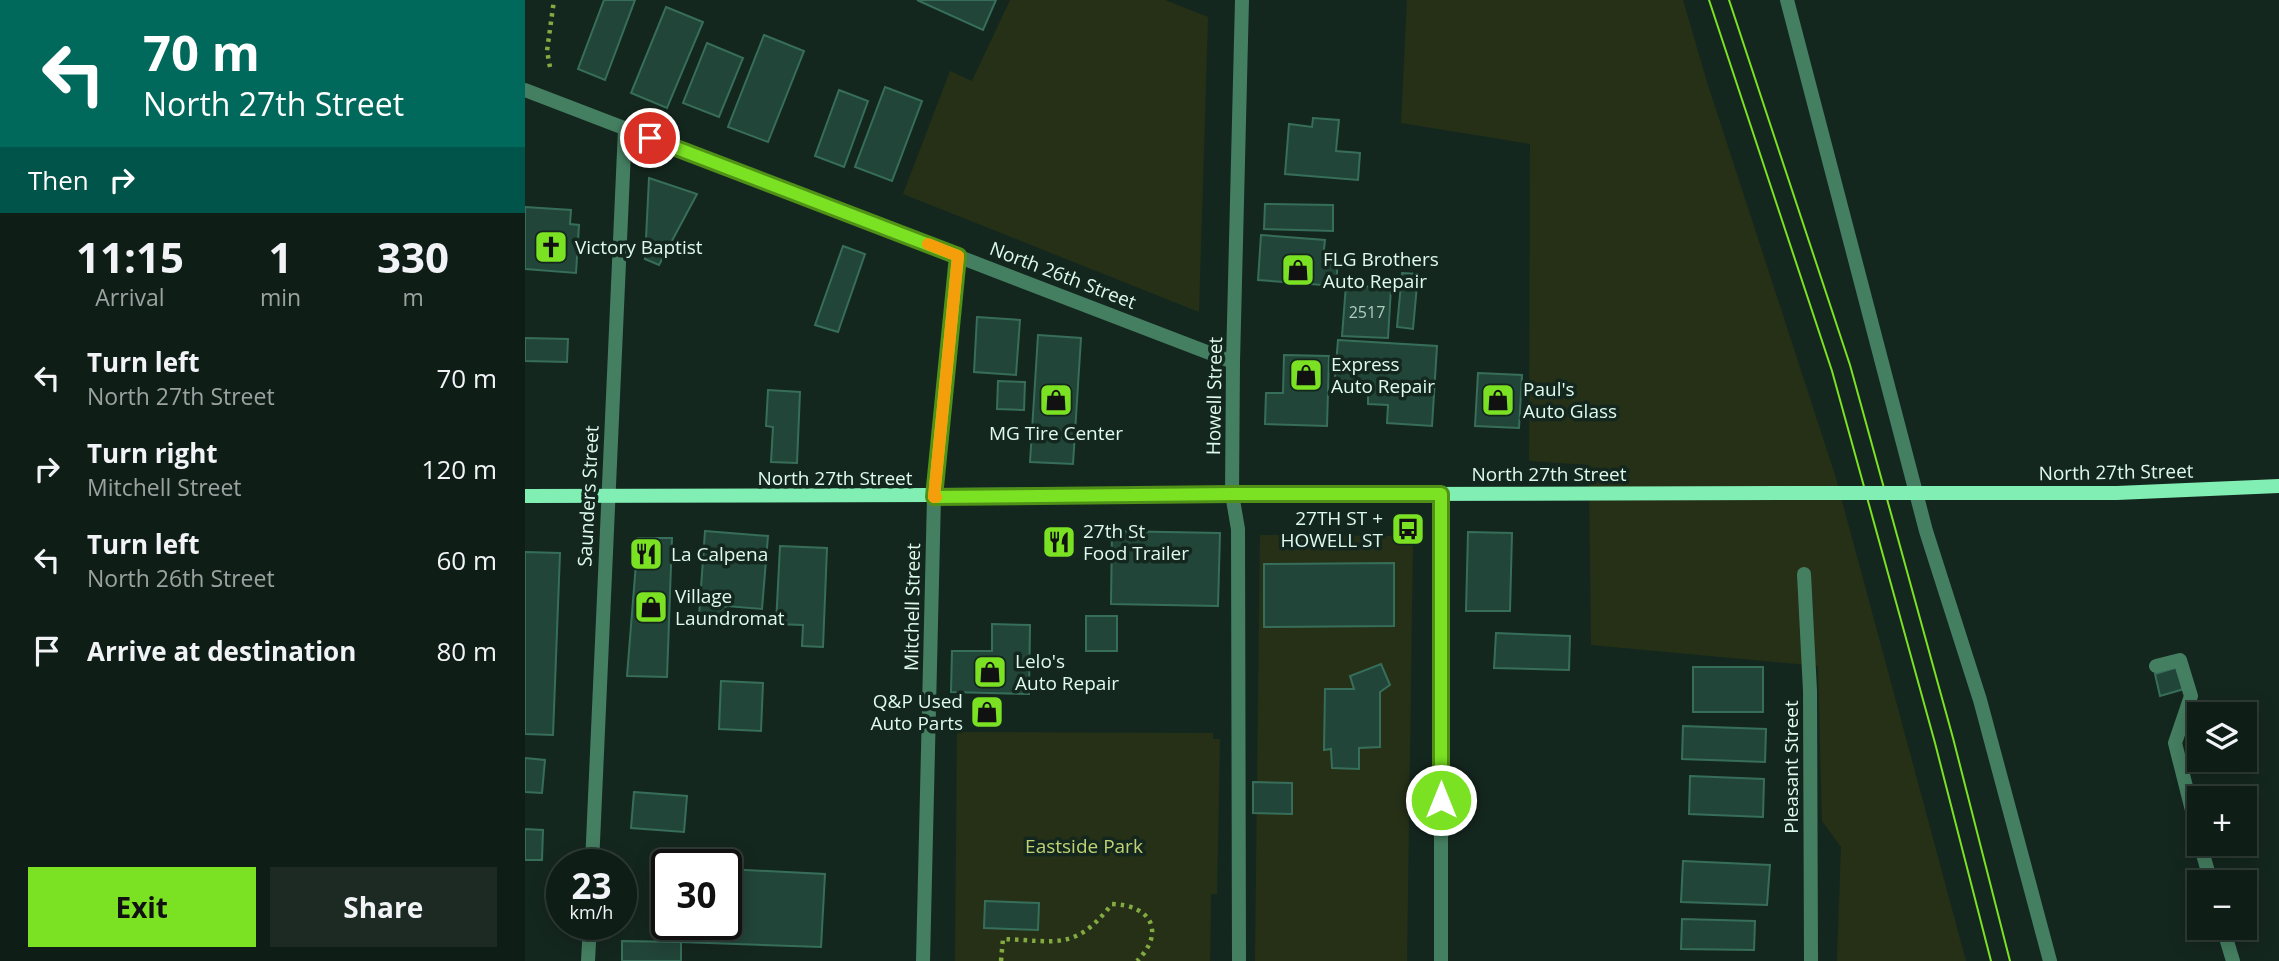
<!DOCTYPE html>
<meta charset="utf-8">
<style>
:root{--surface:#0f1d17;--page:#1d2a24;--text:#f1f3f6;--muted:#9ba2a1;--line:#2f3b36;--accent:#7be123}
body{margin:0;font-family:"Open Sans",sans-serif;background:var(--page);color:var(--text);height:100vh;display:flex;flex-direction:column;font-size:26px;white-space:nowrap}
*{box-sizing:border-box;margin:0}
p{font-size:23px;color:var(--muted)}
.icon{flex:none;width:38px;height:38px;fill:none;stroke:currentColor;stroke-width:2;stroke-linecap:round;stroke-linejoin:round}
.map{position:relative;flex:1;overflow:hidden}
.drawer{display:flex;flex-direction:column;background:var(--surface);width:525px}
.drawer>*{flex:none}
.guide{background:#00695c;color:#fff;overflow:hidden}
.buttons{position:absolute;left:1662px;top:702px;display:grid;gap:14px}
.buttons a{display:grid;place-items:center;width:70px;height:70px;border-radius:0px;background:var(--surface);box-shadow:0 4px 18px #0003,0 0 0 2px var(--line);font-size:35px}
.speed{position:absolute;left:21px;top:849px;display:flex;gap:14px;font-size:35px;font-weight:700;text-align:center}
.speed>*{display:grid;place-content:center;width:91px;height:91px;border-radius:50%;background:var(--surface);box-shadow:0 4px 18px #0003,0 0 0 2px var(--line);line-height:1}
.speed small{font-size:18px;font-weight:400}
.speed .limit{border:4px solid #111;border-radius:10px;background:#fff;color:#111}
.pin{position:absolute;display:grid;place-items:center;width:60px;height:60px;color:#fff;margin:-30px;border:4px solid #fff;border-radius:50%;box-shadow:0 2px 7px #0007}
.me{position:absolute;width:77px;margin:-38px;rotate:0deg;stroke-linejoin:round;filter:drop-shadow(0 0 5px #0008)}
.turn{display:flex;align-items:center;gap:24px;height:147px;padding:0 28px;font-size:32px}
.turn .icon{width:91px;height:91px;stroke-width:2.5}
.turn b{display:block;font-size:49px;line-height:60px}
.then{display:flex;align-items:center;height:66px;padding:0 28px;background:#0003;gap:14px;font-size:26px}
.eta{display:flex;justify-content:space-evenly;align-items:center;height:119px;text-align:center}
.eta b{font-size:42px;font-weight:700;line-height:49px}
.action{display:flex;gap:14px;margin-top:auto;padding:14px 28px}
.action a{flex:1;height:80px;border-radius:0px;background:var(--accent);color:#111;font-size:28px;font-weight:700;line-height:80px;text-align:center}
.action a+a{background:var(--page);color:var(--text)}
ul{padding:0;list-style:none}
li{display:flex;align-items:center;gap:21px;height:91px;padding:0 28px}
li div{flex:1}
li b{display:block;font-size:26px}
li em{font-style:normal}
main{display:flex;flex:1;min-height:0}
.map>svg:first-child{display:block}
.green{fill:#263017}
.building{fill:#224539;stroke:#376e5a;stroke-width:2}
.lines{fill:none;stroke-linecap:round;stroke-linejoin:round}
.path{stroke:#83ab41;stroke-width:4.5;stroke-dasharray:3.5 5;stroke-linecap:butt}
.lane{stroke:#457f61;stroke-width:14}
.street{stroke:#457f61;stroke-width:14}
.secondary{stroke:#81eeb3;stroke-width:14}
.tram{stroke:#7be123;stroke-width:2}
.secondary-bridge{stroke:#81eeb3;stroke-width:14}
.route-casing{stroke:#509217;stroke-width:18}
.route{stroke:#7be123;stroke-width:12}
.slow{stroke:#f59e0b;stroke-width:12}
.labels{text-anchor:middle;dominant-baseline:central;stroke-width:7;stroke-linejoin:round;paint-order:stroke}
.number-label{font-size:16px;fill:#afcdc1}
.poi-label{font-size:19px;fill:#defaee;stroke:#14271f;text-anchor:start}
.street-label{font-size:19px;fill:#defaee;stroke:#14271f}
.park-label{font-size:19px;fill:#c0d273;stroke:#14271f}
</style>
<main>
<section class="drawer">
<div class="guide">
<div class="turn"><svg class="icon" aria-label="left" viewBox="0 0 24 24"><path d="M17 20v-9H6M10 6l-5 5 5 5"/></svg><div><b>70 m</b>North 27th Street</div></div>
<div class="then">Then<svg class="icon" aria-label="right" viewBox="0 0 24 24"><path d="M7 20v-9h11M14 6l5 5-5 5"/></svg></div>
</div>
<div class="eta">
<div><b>11:15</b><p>Arrival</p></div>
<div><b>1</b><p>min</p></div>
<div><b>330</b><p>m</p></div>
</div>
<ul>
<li><svg class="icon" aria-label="left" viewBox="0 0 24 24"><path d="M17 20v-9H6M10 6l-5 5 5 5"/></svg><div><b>Turn left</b><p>North 27th Street</p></div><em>70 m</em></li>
<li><svg class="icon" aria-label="right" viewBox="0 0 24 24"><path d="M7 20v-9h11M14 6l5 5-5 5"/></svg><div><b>Turn right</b><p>Mitchell Street</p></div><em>120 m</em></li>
<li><svg class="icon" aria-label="left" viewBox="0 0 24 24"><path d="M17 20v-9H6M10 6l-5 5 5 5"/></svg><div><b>Turn left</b><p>North 26th Street</p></div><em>60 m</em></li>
<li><svg class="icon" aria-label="arrive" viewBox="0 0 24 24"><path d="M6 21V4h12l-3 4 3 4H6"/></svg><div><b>Arrive at destination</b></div><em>80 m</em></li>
</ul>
<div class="action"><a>Exit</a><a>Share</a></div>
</section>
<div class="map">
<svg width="1754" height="961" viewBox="0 0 1754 961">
<rect width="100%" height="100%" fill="#14271f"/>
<g class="green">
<path d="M485,0H640L683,17L674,312L378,194L425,71L447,81Z"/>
<path d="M882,0H1158L1181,79L1310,475L1441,961H1312L1316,847L1297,821L1293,666L1066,645L1064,465L1004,461L1005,144L876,123Z"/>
<path d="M735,535L888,536L882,961H730Z"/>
<path d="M432,732L688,733V739H695L692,894H686L685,961H430Z"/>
</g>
<g class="building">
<path d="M79,0H110L80,80L53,69Z"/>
<path d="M392,0H471L458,30Z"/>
<path d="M141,7L178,22L142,108L106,93Z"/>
<path d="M239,35L279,51L243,142L203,127Z"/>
<path d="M182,43L218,58L194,117L158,103Z"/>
<path d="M360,87L397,101L367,181L330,167Z"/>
<path d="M314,90L343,101L319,167L290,156Z"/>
<path d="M788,118L814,120L811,151L835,153L833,180L760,174L764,124L787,127Z"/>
<path d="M124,178L172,194L134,265L120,259Z"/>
<path d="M740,204L808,205V231L739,229Z"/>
<path d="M0,207L46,210L45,224L54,225L51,273L0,269Z"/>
<path d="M736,235L800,240L798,258L813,259L811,286L733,280Z"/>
<path d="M318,246L340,254L313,332L290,325Z"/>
<path d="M877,273L893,274L888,329L872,327Z"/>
<path d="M821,285L866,288L863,338L817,336Z"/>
<path d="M452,317L495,320L491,375L449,372Z"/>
<path d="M513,335L556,338L548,464L505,462Z"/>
<path d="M0,338L43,339L42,362L0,361Z"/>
<path d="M813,340L912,346L907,426L862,423L863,405L843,404V391L809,389Z"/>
<path d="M759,355L804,356L802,426L740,424L741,393H758Z"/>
<path d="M953,373L997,375L994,428L950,426Z"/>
<path d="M473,381L500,382L499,410L472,409Z"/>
<path d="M243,390L275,392L272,463L246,462L248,427L241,426Z"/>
<path d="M180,531L243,536L237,609L201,606L200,619L174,616Z"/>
<path d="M587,531L695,533L693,606L586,604Z"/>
<path d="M943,532L987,533L985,611H941Z"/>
<path d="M113,538H147L142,677L102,676Z"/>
<path d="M255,546L302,548L298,647L277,646L278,625L251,624Z"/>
<path d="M0,552L35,553L28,735L0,734Z"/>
<path d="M869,563V626L739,627V564Z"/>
<rect x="561" y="616" width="31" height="35"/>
<path d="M467,624L505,625L504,694L426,692L427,651H467Z"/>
<path d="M971,633L1045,636L1044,670L969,668Z"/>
<path d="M856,664L865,685L855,692V747L834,748V769L807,768L806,749L799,750L800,689H829L825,676Z"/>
<rect x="1168" y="667" width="70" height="45"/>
<path d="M1653,667L1659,689L1635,696L1630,674Z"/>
<path d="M196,681L238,683L236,731L194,729Z"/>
<path d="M1158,726L1241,729L1240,762L1157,759Z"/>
<path d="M0,758L20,760L17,793L0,792Z"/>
<path d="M1165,776L1239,779L1238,817L1164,814Z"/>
<path d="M728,782L767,783V814L728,813Z"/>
<path d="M109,792L162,796L159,832L106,828Z"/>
<path d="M0,829L18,830L17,860H0Z"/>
<path d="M1158,861L1245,865L1242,905L1156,902Z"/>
<path d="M201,869L300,874L296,947L156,942L158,924H201Z"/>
<path d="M460,901L514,903L513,930L459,928Z"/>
<path d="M1157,919L1230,921L1229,950L1156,949Z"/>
<path d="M97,941L156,942V961H97Z"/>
</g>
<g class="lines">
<g class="path">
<path d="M25,67L22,51L29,0"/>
<path d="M476,961L478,939C532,941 550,951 587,904C626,905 641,932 612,961"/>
</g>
<g class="lane">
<path d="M1262,0L1401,531L1455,700L1525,961"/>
<path d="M707,494L713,529L714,961"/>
<path d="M1631,666L1655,660L1666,696L1650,743L1675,842"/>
<path d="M1675,844L1686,882"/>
<path d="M1698,928L1708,961"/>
</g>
<g class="street">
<path d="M0,90L708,362"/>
<path d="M707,494L708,362L717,0"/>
<path d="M916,494V961"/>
<path d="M1279,574L1285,691L1286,961"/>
<path d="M67,864L100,129"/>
<path d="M63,961L65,924"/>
<path d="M398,961L409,497L433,255"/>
</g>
<path class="secondary" d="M0,496L1265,493"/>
<g class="tram">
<path d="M1184,0L1307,371L1410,743L1466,961"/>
<path d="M1204,0L1325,365L1428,738L1485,961"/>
</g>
<path class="secondary-bridge" d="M1265,493H1592L1754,486"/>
</g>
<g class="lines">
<defs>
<path id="route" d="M125,138L433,256L409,497L707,494H916V800"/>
</defs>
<use href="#route" class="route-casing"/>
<use href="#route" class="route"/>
<path class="slow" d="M403,244L433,256L409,497H411"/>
</g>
<defs>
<symbol id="church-square" viewBox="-11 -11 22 22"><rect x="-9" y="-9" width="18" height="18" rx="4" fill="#7be123" stroke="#14271f"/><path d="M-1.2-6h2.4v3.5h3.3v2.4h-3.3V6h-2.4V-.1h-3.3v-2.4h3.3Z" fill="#111"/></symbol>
<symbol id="shop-square" viewBox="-11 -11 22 22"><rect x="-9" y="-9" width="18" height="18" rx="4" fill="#7be123" stroke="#14271f"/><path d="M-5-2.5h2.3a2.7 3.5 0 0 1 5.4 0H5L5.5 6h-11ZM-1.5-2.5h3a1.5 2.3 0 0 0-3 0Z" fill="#111"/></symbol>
<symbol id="bus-square" viewBox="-11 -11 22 22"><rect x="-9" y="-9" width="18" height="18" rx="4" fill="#7be123" stroke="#14271f"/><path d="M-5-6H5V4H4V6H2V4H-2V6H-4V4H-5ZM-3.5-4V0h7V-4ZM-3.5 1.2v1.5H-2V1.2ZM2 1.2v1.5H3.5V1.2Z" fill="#111"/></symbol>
<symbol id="restaurant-square" viewBox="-11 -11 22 22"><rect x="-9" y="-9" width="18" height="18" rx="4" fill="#7be123" stroke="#14271f"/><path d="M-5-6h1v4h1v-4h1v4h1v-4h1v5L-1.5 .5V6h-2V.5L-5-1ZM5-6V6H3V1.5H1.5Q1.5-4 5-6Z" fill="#111"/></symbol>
</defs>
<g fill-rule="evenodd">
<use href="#church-square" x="7" y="228" width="38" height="38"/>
<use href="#shop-square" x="754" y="251" width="38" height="38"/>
<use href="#shop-square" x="762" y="356" width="38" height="38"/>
<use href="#shop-square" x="512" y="381" width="38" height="38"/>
<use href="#shop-square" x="954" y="381" width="38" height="38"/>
<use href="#bus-square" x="864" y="510" width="38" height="38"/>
<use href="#restaurant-square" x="515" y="523" width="38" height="38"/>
<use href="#restaurant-square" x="102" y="535" width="38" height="38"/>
<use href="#shop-square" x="107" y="588" width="38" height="38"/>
<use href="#shop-square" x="446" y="653" width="38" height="38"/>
<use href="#shop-square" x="443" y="693" width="38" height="38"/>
</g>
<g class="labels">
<g class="number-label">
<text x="842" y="312">2517</text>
</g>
<g class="poi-label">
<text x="50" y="247">Victory Baptist</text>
<text x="798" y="259">FLG Brothers<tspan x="798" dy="22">Auto Repair</tspan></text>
<text x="806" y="364">Express<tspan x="806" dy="22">Auto Repair</tspan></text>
<text x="998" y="389">Paul's<tspan x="998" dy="22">Auto Glass</tspan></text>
<text x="531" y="433" text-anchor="middle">MG Tire Center</text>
<text x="858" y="518" text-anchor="end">27TH ST +<tspan x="858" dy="22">HOWELL ST</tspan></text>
<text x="558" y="531">27th St<tspan x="558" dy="22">Food Trailer</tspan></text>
<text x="146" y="554">La Calpena</text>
<text x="150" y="596">Village<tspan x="150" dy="22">Laundromat</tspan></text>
<text x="490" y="661">Lelo's<tspan x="490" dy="22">Auto Repair</tspan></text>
<text x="438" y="701" text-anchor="end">Q&amp;P Used<tspan x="438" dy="22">Auto Parts</tspan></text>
</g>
<g class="street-label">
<text transform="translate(538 275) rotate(21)">North 26th Street</text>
<text transform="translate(689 396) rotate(-89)">Howell Street</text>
<text transform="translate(1591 472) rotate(-1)">North 27th Street</text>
<text x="1024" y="474">North 27th Street</text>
<text x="310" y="478">North 27th Street</text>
<text transform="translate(63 496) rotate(-87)">Saunders Street</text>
<text transform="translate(387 607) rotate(-89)">Mitchell Street</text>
<text transform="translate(1266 767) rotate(-90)">Pleasant Street</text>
</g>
<g class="park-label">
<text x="559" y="846">Eastside Park</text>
</g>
</g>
</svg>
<div class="buttons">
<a><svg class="icon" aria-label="layers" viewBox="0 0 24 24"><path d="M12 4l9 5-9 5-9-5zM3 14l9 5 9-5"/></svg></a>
<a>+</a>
<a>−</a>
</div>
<div class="speed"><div>23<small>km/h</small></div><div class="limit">30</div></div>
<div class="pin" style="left:125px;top:138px;background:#d93025"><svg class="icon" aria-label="arrive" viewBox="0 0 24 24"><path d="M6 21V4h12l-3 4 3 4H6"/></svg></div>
<svg class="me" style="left:916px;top:800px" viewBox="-20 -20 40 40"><circle r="17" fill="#7be123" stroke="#fff" stroke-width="3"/><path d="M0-11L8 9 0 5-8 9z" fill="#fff"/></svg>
</div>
</main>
